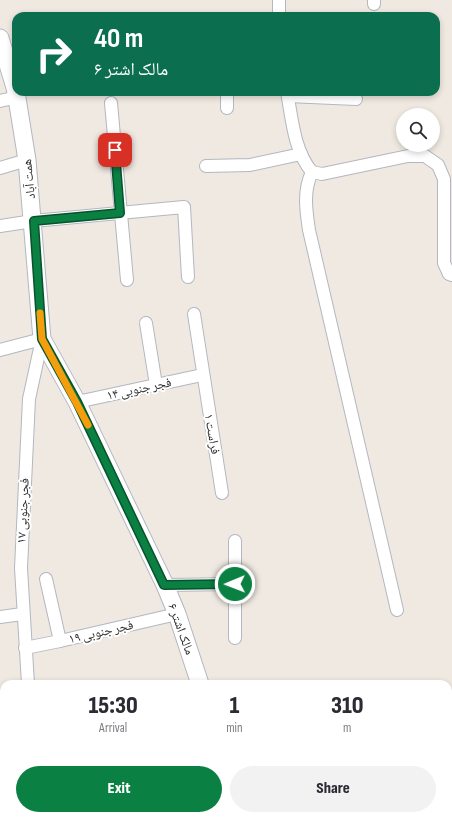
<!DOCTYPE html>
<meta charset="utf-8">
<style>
:root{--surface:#fff;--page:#f2f2f3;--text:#2b2b33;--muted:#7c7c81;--accent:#0b8043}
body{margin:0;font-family:"Sofia Sans Condensed","Noto Naskh Arabic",sans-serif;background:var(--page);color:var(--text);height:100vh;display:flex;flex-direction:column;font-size:15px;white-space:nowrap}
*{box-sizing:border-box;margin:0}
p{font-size:13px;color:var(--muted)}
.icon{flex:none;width:22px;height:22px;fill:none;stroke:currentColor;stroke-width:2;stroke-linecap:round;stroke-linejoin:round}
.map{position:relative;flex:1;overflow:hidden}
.drawer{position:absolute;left:0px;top:680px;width:452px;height:140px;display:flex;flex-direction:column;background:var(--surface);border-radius:12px 12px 0 0;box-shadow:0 2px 6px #0003}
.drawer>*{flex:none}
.banner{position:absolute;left:12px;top:12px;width:428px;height:84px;border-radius:12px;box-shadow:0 2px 6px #0003;background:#0b6e4f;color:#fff;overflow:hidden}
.buttons{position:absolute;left:396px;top:108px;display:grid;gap:8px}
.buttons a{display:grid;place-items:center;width:44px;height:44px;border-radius:50%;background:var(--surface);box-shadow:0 2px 6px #0003;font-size:20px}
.pin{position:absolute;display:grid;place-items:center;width:34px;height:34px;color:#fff;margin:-17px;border-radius:8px;box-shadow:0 2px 6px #0006}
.me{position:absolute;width:44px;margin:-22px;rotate:269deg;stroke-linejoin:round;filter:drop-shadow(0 0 3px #0008)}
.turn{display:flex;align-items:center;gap:14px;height:84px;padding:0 16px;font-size:18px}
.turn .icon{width:52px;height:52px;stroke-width:2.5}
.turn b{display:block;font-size:28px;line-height:34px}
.eta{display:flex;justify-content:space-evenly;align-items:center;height:68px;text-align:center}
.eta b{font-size:24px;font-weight:800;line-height:28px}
.action{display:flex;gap:8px;margin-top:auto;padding:8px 16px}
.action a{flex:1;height:46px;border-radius:24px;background:var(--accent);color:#fff;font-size:16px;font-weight:800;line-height:46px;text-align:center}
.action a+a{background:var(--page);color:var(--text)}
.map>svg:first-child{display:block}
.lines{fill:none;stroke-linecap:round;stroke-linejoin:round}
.street-casing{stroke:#b4b7c1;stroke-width:14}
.secondary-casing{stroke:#b4b7c1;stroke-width:19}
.street{stroke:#fff;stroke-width:12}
.secondary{stroke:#fff;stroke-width:17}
.route-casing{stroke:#07532c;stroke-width:10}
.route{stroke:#0b8043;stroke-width:7}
.slow{stroke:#f59e0b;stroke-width:7}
.labels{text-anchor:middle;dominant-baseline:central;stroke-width:4;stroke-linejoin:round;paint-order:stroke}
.street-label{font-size:13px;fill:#2e2e2e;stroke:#fff}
</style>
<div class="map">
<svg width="452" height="820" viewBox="0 0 452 820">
<rect width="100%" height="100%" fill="#efe9e1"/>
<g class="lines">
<defs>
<g id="street">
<path d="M374,0V4"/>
<path d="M279,16V0"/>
<path d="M227,92V108"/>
<path d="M287,92C292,119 294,151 312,172"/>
<path d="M288,96L356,99"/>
<path d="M0,101L18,97"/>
<path d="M111,103L127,280"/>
<path d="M206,166L250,165L301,154"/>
<path d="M0,168L27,160"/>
<path d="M312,172C303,191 306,210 309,230L397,610"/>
<path d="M312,172L322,174L408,156H425L438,165L444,179V263L449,274L452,275"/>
<path d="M0,226L33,221L184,207L188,277"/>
<path d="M194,314L222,493"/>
<path d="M146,323L156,385"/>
<path d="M0,350L42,339L29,399L21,568L28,684"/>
<path d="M77,402L202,375"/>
<path d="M235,541V638"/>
<path d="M46,579L60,641"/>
<path d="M165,585L235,584"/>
<path d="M0,617L22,614"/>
<path d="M25,648L60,641L177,614"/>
<path d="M0,797L4,796"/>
<path d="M127,816V820"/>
<path d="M287,816L288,820"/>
<path d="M360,816V820"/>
</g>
<g id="secondary">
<path d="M0,38L16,91"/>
<path d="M16,92L27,160L42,339L77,402L165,585L177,614L200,684"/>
<path d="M222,816V820"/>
</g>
</defs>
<use href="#street" class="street-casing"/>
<use href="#secondary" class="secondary-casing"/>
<use href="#street" class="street"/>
<use href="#secondary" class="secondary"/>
</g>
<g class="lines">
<defs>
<path id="route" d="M115,150L120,213L34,221L42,339L77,402L164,585L235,584"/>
</defs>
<use href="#route" class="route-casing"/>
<use href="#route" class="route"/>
<path class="slow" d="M40,313L42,339L88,425"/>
</g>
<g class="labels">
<g class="street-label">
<text transform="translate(29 179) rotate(-96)">همت آباد</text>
<text transform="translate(139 389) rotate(-12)">فجر جنوبی ۱۴</text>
<text transform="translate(212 434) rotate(80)">فراست ۱</text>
<text transform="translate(23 511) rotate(-87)">فجر جنوبی ۱۷</text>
<text transform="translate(181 629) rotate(70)">مالک اشتر ۶</text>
<text transform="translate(101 632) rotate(-13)">فجر جنوبی ۱۹</text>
</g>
</g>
</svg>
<div class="buttons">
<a><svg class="icon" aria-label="search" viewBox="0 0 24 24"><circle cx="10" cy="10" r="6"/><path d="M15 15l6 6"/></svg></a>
</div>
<div class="pin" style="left:115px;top:150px;background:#d93025"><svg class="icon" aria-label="arrive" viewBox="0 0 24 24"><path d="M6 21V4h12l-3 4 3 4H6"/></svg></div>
<svg class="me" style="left:235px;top:584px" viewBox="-20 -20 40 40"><circle r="17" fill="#0b8043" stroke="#fff" stroke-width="3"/><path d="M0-11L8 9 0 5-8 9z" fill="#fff"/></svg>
<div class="banner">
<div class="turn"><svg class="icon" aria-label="right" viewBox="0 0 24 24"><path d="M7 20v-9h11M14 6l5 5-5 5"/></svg><div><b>40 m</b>مالک اشتر ۶</div></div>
</div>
<section class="drawer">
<div class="eta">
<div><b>15:30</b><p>Arrival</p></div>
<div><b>1</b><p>min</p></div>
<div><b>310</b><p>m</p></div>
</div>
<div class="action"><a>Exit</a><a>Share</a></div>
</section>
</div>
